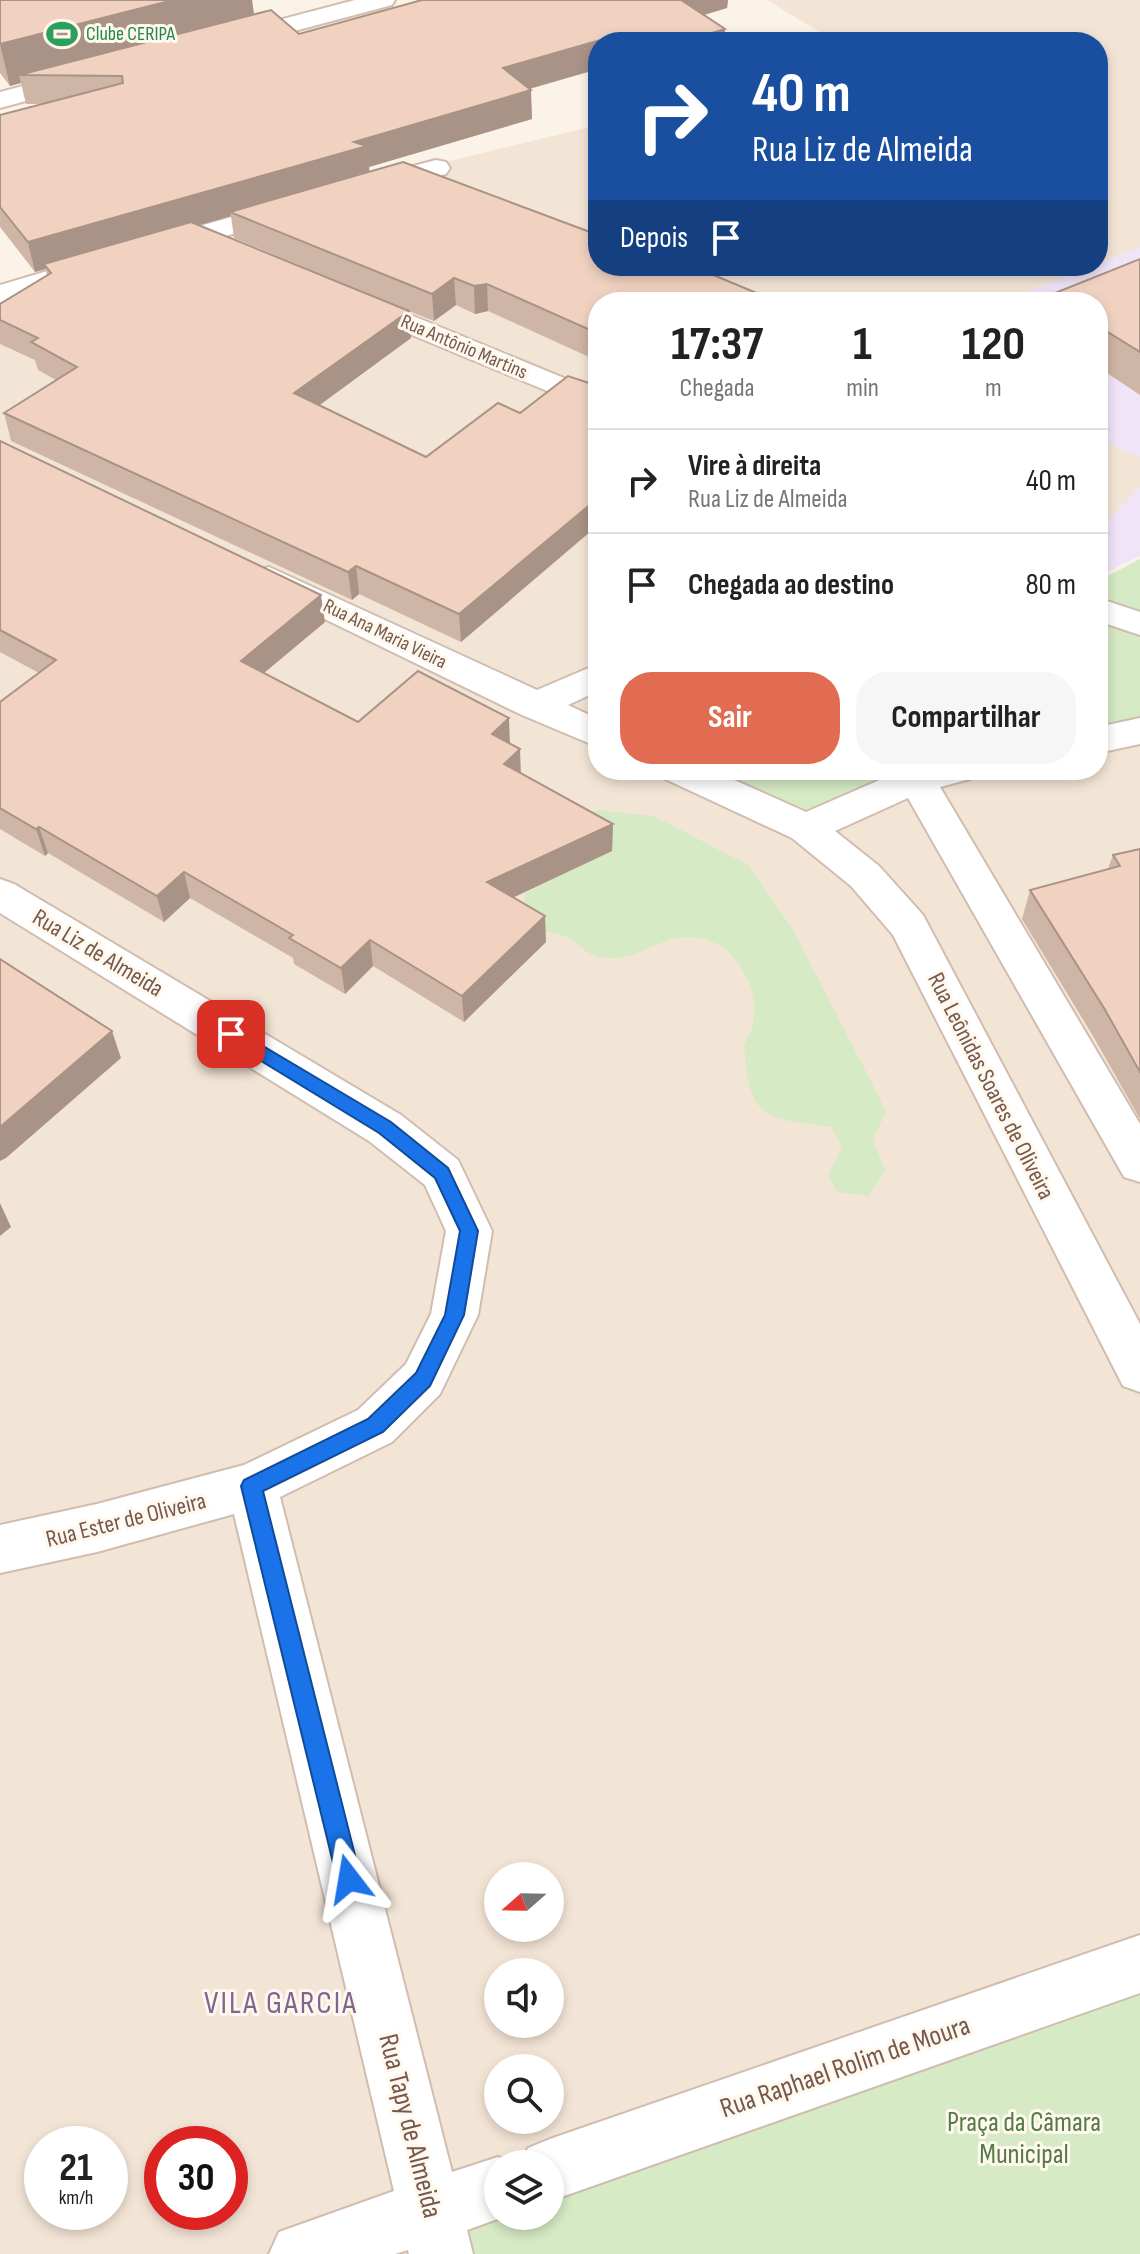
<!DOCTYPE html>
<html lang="pt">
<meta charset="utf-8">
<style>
:root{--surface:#fff;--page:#f6f6f6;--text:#222;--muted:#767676;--line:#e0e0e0;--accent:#e26c51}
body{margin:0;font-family:"Sofia Sans Condensed",sans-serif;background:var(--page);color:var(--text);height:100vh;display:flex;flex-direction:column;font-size:30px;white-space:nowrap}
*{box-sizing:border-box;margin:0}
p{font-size:26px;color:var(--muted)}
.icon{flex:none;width:44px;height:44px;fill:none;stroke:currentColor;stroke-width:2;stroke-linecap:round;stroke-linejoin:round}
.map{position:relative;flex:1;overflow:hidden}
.sheet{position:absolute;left:588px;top:292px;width:520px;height:488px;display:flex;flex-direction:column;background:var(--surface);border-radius:32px;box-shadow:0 4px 12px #0003}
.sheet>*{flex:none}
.hud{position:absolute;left:588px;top:32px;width:520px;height:244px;border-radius:32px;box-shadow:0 4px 12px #0003;background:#1a4fa0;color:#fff;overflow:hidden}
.needle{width:52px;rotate:250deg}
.buttons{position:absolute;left:484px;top:1862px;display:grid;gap:16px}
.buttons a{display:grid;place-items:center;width:80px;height:80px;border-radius:50%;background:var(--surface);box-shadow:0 4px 12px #0003;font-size:40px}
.speed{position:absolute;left:24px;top:2126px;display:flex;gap:16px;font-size:40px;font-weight:700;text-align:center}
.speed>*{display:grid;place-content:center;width:104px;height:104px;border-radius:50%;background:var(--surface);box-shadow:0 4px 12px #0003;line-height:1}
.speed small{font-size:20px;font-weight:400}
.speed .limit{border:12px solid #d22;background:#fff;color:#111}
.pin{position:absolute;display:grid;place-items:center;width:68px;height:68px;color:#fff;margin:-34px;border-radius:16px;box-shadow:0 4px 12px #0006}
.me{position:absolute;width:88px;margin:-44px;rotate:346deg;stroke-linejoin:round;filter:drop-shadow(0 0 6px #0008)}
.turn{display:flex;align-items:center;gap:28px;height:168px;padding:0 32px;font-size:36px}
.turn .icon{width:104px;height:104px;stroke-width:2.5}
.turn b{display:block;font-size:56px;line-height:68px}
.then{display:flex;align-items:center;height:76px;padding:0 32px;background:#0003;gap:16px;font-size:30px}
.eta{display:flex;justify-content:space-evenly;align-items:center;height:136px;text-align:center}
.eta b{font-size:48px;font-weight:700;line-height:56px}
.button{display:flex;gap:16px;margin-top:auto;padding:16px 32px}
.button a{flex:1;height:92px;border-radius:32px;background:var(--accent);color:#fff;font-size:32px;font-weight:700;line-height:92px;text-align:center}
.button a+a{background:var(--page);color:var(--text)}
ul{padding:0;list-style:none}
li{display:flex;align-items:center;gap:24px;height:104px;padding:0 32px;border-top:2px solid var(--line)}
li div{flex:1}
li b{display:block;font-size:30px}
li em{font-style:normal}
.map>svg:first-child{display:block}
.residential{fill:#f3e5d6;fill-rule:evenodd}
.education{fill:#f0e4f8}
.green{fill:#d6eac6}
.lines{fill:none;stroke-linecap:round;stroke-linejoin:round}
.minor-casing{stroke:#d0bdb0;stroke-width:4}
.secondary-casing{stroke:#d3bdae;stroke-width:4}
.minor{fill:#fff;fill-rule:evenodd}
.secondary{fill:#fff;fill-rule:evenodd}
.wall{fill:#cfb5a5;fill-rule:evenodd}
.shaded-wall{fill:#a99386}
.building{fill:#f1d2c0;stroke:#a99386;stroke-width:2}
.route{fill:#1a73e8;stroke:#114b97;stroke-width:2}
.labels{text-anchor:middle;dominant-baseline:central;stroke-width:6;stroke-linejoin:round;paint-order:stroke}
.far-leisure-label{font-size:20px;fill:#27864d;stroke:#fff8ee;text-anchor:start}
.far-street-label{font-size:20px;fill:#76594c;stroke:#fff8ee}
.street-label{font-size:24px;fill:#76594c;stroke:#fff8ee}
.near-street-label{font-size:28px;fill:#76594c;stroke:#fff8ee}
.near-park-label{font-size:28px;fill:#567b44;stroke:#fff8ee}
.near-neighbourhood-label{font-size:32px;letter-spacing:2px;fill:#806491;stroke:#fff8ee}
</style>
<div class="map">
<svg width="1140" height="2254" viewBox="0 0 1140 2254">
<rect width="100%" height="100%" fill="#fcf3e8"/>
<g class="residential">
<path d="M767,0H1140V247L1098,264V42H836Z"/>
<path d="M598,125V266H1092L1001,302H598V770H1098V731L1140,721V2254H0V289L433,165ZM498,1876H550V1928H498ZM498,1972H550V2024H498ZM498,2068H550V2120H498ZM42,2144H110V2212H42ZM162,2144H230V2212H162ZM498,2164H550V2216H498Z"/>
<path d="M1098,439L1140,457V487L1098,531Z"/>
</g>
<g class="education">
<path d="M1140,247V457L1098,439V302H1001Z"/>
<path d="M1140,487V556L1098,576V531Z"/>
</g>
<g class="green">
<path d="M1140,559V721L1098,731V581Z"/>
<path d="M695,770H891L897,776L804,820Z"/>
<path d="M598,810L654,816L748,865L794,931L886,1111L873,1140L885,1170L869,1196L837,1192L828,1174L842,1147L831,1127C763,1118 748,1119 744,1044C756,1026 757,1007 750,986C738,951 708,929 670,940C647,947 632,960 606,958C588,958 579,943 564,936C556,932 543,932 534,930L521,910L526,893L549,880L578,816Z"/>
<path d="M1140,1976V2254H451L443,2221L550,2216V2183Z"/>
</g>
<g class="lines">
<defs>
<g id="minor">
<path d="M436,160L446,162L450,168L446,174L369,194L359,192L355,186L359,180Z"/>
<path d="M288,201L298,203L302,209L298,215L154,257L144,254L140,248L144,242Z"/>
<path d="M88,259L98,262L103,268L98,274L0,303V285Z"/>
<path d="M357,293L598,392V412L347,308L342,302L347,296Z"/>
<path d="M269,567L537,690L598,664V691L568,705L598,719V747L522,715L257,586L252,578L257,570Z"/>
<path d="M1098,598L1140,612V635L1098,621Z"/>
<path d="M1140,718V744L1098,753V727Z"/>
<path d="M659,770H712L806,812L891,775L888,770H976L970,779L940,787L1140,1124V1182L1124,1177L908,798L835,831L879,866L923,915L1140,1324V1392L1123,1386L893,935L851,886L792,838L665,779Z"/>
<path d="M0,879L14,884L401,1115L458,1160L492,1231L478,1315L440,1394L392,1442L280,1497L452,2172L498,2157L515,2164H498V2216H506L467,2230L473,2254H409L408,2250L395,2254H269L279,2232L394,2191L234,1514L97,1552L0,1573V1525L97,1504L244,1465L358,1410L406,1364L431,1314L446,1231L425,1185L369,1141L0,913Z"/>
<path d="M1140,1935V1993L550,2201V2164H521L528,2148L550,2139Z"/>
</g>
<g id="secondary">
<path d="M355,0H395L392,5L231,48L218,40L222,35Z"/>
<path d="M83,70L92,73L96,78L92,83L0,108V92Z"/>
</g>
</defs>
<use href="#minor" class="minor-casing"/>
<use href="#secondary" class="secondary-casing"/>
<use href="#minor" class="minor"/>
<use href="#secondary" class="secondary"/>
</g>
<g class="wall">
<path d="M0,0H252L254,15L299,34L422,0H728L727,8L704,15L725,29L724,42H598V69L530,89L532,119L369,167V172L598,302V525L461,642L359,594L352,600L11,441L4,413L56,380L38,370L35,360L0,344V304L47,276L46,269L35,272L0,227V115L41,104H26L21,83L10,86L0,73ZM231,216L234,238L409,311L198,225ZM456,305L475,314L488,311L589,357V366L591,367V384L520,413L426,457L319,405L411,338L409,311L434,321Z"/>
<path d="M1140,259V395L1098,367V302H1049L1050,295Z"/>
<path d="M0,441L325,622L264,673L358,722L510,744L521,773L613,824L612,851L513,897L546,942L464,1022L373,966L345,994L294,964L293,958L190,898L164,922L48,853L45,856L0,829V702L39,673L0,652Z"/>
<path d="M1140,849V1119L1093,1036L1022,919L1030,890L1108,869L1113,855Z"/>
</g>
<g class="shaded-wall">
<path d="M173,0H252L255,23L19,75L21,83L10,86L0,44Z"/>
<path d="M674,0H728L727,8L673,24Z"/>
<path d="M725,29L724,42H683Z"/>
<path d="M614,36V42H598V69L504,96L503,68Z"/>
<path d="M531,90L532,119L369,167L370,176L230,212L231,216L48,268L44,264L46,269L35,272L28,242L354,142Z"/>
<path d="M454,278L456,305L434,321L432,294Z"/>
<path d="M487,284L488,311L475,314L474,286Z"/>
<path d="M409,311L411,338L298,421L294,393Z"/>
<path d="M598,498V525L461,642L459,614Z"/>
<path d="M356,566L359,594L352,600L348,572Z"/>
<path d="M321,595L325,622L246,688L241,661Z"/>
<path d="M509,718L510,745L492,734Z"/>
<path d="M520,749L521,776L504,764Z"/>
<path d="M613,824L612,851L489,909L487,882Z"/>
<path d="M39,827L48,853L45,856L36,829Z"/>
<path d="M184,872L190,898L164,922L157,896Z"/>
<path d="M545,916L546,942L464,1022L462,996Z"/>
<path d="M370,940L373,966L345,994L341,968Z"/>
<path d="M112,1031L121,1058L6,1158L0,1161V1127Z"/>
<path d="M0,1203L11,1227L0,1236Z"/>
</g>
<g class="building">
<path d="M0,0H173L0,44Z"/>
<path d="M422,0H681L725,29L683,42H623L614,36L503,68L531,90L354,142L367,146L28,242L0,207V115L123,83L122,76L19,75L271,10L299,34Z"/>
<path d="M403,162L598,235V266H682L685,267L692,266L778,302H598V342L589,339L597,333L487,284L474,286L454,278L432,294L230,212Z"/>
<path d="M191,222L409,311L294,393L426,457L498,403L520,413L568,376L598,386V498L459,614L356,566L348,572L4,413L77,367L31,342L38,338L0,320V304L51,273L44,264Z"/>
<path d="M1140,259V352L1098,326V302H1061L1050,295Z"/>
<path d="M598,353V362L591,358Z"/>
<path d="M0,441L321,595L241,661L358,722L418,671L509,718L492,734L520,749L504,764L613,824L487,882L545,916L462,996L370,940L341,968L289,938L293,935L184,872L157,896L39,827L36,829L0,808V702L56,660L0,630Z"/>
<path d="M1140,849V1072L1104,1008L1030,890L1120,866L1113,855Z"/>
<path d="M0,959L112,1031L0,1127Z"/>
</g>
<path class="route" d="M231,1027L391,1122L448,1168L478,1231L464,1315L430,1386L383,1432L263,1491L361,1879L357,1887L349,1891L341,1887L337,1879L241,1486L244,1480L368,1419L416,1373L445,1315L460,1231L435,1178L379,1133L225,1039V1029Z"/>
<defs>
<symbol id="stadium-bare" viewBox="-9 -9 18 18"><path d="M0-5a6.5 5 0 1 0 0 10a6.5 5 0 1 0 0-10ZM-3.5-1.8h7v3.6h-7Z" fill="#2e9e5b" stroke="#fff8ee" stroke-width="2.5" paint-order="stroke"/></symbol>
</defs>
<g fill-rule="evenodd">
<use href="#stadium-bare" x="40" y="12" width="44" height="44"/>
</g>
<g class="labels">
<g class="far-leisure-label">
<text x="86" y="34">Clube CERIPA</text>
</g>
<g class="far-street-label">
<text transform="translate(464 347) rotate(23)">Rua Antônio Martins</text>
<text transform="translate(385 634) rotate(26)">Rua Ana Maria Vieira</text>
</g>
<g class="street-label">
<text transform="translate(98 953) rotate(31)">Rua Liz de Almeida</text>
<text transform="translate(991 1086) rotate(63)">Rua Leônidas Soares de Oliveira</text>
<text transform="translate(126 1520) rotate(-14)">Rua Ester de Oliveira</text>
</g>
<g class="near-street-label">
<text transform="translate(845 2067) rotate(-19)">Rua Raphael Rolim de Moura</text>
<text transform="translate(410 2126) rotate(76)">Rua Tapy de Almeida</text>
</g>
<g class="near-park-label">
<text x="1024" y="2122">Praça da Câmara<tspan x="1024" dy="32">Municipal</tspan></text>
</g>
<g class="near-neighbourhood-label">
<text x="281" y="2003">VILA GARCIA</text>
</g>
</g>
</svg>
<div class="buttons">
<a><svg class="needle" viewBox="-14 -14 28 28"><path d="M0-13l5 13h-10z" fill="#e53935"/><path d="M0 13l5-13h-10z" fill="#767676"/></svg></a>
<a><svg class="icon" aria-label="sound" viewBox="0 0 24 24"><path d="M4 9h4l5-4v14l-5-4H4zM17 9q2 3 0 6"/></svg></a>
<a><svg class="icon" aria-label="search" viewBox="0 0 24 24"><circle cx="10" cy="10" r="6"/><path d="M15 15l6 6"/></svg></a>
<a><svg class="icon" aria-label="layers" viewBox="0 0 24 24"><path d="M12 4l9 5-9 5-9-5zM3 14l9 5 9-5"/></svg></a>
</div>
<div class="speed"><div>21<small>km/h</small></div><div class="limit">30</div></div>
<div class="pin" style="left:231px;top:1034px;background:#d93025"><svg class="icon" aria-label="arrive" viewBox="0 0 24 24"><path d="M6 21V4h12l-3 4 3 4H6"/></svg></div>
<svg class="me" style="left:349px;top:1879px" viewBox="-20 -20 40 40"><path d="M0-17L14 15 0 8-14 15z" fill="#1a73e8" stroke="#fff" stroke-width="4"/></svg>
<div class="hud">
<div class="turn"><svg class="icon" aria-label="right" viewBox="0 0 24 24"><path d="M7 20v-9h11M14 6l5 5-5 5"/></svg><div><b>40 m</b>Rua Liz de Almeida</div></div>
<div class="then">Depois<svg class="icon" aria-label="arrive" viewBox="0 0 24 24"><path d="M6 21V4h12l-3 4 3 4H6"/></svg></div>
</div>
<section class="sheet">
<div class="eta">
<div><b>17:37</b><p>Chegada</p></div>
<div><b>1</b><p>min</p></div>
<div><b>120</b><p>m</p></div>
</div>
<ul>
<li><svg class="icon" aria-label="right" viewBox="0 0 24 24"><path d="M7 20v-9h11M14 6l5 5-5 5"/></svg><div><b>Vire à direita</b><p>Rua Liz de Almeida</p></div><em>40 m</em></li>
<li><svg class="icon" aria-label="arrive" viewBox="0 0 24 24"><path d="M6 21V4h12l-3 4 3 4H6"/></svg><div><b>Chegada ao destino</b></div><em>80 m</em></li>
</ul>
<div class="button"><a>Sair</a><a>Compartilhar</a></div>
</section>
</div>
